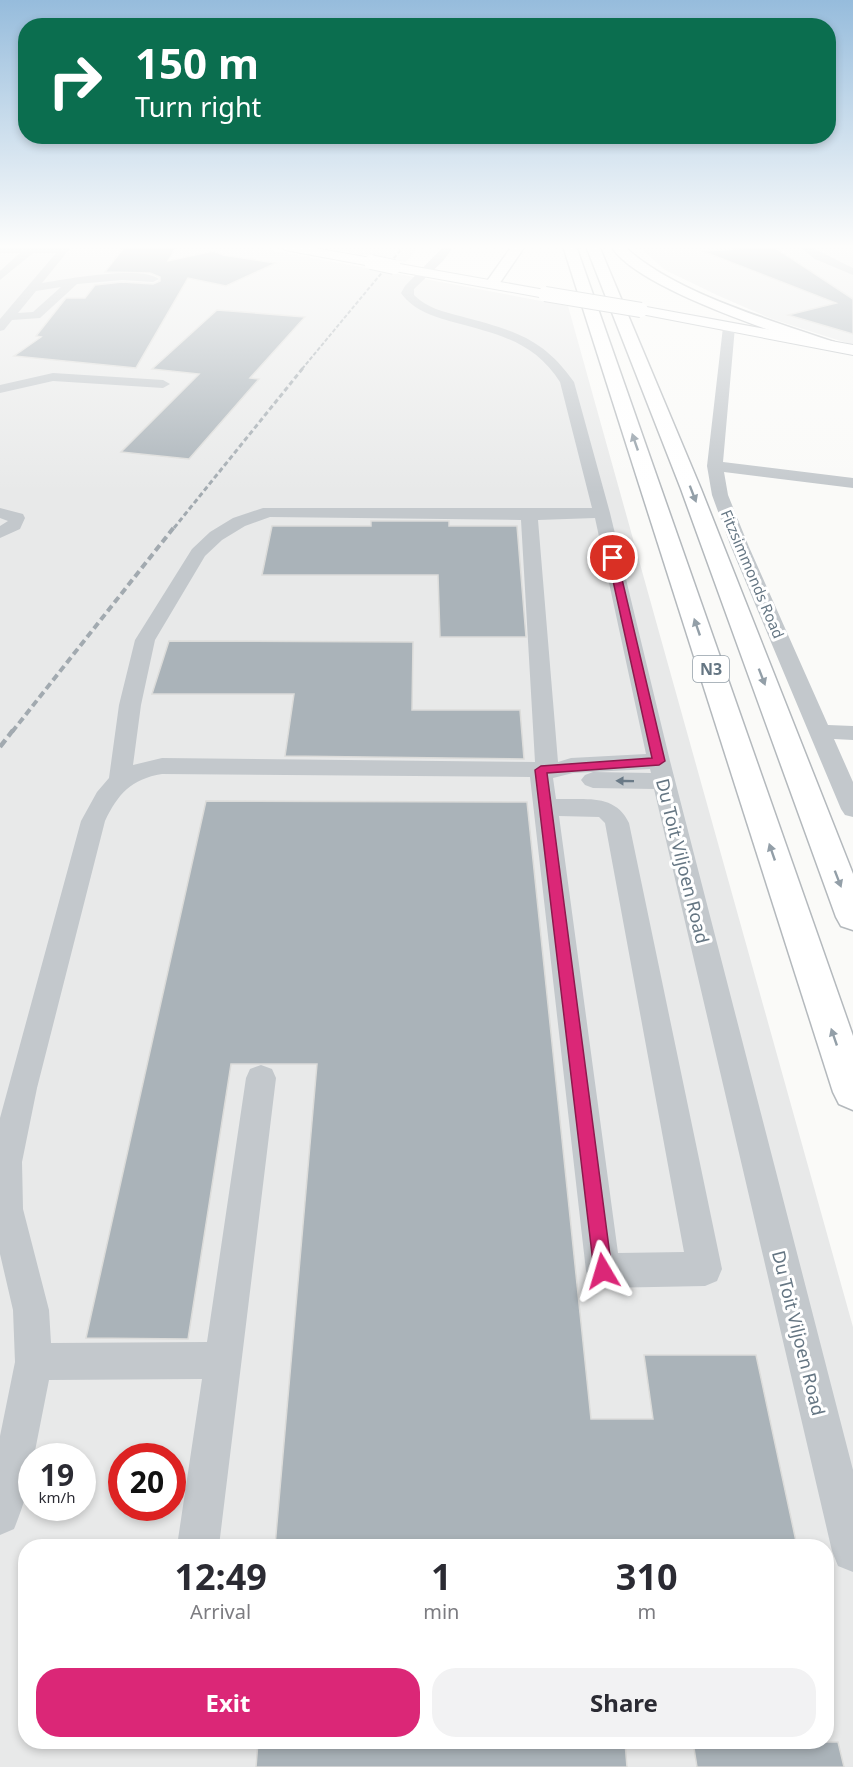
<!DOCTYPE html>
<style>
:root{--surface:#fff;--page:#f2f2f3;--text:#2b2b33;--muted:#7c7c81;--accent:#db2777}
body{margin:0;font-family:"Noto Sans",sans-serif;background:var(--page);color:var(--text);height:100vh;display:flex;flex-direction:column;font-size:22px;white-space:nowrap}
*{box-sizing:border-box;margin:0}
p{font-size:20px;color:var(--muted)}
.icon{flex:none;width:33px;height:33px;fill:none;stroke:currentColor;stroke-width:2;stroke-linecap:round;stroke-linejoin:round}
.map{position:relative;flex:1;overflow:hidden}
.drawer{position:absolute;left:18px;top:1539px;width:816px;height:210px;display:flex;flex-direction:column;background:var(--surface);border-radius:24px;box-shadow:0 3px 9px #0003}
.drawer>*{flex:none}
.hud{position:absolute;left:18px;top:18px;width:818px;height:126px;border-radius:24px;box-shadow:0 3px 9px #0003;background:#0b6e4f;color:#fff;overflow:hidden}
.speed{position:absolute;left:18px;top:1443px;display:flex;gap:12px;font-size:30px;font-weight:700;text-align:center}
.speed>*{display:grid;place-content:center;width:78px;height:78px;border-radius:50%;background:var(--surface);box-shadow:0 3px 9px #0003;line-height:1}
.speed small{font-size:15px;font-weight:400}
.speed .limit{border:9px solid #d22;background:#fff;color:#111}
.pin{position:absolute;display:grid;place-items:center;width:51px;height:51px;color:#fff;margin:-26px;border:3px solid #fff;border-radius:50%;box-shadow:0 2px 6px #0007}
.me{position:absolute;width:66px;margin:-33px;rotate:353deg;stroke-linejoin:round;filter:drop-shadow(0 0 4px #0008)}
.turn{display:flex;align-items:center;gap:21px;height:126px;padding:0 18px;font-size:27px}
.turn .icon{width:78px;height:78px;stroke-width:2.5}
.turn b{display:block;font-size:42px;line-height:51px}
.eta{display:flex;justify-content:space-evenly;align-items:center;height:102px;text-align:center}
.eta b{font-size:36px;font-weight:700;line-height:42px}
.cta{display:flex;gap:12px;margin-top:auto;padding:12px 18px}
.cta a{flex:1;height:69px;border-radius:24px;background:var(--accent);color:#fff;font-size:24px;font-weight:700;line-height:69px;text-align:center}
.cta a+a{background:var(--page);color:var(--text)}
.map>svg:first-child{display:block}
.built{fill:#e8e9e9;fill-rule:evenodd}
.building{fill:#aab3b9;stroke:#dcdcda;stroke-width:1.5}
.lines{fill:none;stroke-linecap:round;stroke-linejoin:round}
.major-casing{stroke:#b5babe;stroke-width:2}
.highway-casing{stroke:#b4b9bd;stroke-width:3}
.minor{fill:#c3c8cc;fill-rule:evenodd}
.major{fill:#fff;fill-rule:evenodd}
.highway{fill:#fff;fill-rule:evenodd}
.rail-far3{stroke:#a2aab0;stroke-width:2;stroke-dasharray:4 2;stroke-linecap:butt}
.rail-far2{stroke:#a2aab0;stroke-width:3;stroke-dasharray:5 3;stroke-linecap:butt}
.rail-far1{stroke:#a2aab0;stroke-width:4;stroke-dasharray:7 4;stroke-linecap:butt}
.rail{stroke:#a2aab0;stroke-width:4.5;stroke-dasharray:9 4.5;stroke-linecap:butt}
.major-bridge-casing{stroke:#b5babe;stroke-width:16;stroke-linecap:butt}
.major-bridge{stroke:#fff;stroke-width:14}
.oneway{fill:#939fa8}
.oneway2{fill:#6a7a87}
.route{fill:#db2777;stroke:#8e194d;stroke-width:1.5}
.labels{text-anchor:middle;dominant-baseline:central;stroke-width:6;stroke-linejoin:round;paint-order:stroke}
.far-street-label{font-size:15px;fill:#657683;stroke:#fff}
.shield{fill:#fff;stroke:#939fa8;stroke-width:1.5}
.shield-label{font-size:16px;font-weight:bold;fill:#657683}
.street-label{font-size:18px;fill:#657683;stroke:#fff}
</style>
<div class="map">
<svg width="853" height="1767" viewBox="0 0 853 1767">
<rect width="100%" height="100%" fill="#fafaf8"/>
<g class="built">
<path d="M0,246H249L568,306L853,1327V1767H0ZM32,1456H82V1508H32ZM122,1456H172V1508H122ZM26,1546H826V1742H26Z"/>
<path d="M312,246H418L406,262Z"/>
<path d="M638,246H853V345L772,319L719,296L665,270Z"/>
</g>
<g class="building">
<path d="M125,246H177L168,261L213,251L223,255L276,263L226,286L188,278L136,368L14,356L41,337L36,336L66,298H85L95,285L122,282L153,284L160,281V277L150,273L105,272Z"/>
<path d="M774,247L853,299V334L788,315L836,303L702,251Z"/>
<path d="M217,310L305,317L250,378L259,379L189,459L121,452L199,374L152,369Z"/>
<path d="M371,521H449V526H517L526,637H440L438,575H262L272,526H371Z"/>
<path d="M169,641L413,642L412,710H520L524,759L285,756L294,694H152Z"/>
<path d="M206,801L527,802L591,1419H653L644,1355H756L797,1546H275L317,1064H231L188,1339L86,1338Z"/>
<path d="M258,1742H625L627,1767H256Z"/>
<path d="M693,1742H838L844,1767H697Z"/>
</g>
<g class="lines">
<defs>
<g id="major">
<path d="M279,246H303L371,258L378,262L371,266L285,250Z"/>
<path d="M394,263L545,290L552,294L545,298L389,270L387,267Z"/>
<path d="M641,306L853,345V355L636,313L634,310L636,307Z"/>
</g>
<g id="highway">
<path d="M512,246H525L497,287H487L485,284Z"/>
<path d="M563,246H576L853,1036V1110L839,1104L833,1092Z"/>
<path d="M586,246H599L701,489L853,874V930L841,926L836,917L681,489Z"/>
<path d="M611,246H624C672,292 770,320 834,342L836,345L834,348H822C774,332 635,287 611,246Z"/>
</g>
</defs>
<use href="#major" class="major-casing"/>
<use href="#highway" class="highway-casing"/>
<g class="minor">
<path d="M62,246H72L42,283C66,279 141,265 159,279L153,282L122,280L77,284L40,318L12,320L4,330L0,331V319L56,253H33L0,280V271L20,253H0V247ZM61,287L33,312L18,313L36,291Z"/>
<path d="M444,246H454L443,261L414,289V295C427,308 444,312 460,316C511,330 542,336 574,382L610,513L670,761L853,1470V1572L838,1566L832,1551L654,789L593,788L585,785L581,780L585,775L593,772L651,773L650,769L573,773L553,778L556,799C585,800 615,793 629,823L722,1269L717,1281L705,1286L603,1288L591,1283L586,1271L530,777L162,774C131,779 118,794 105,821L37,1088L22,1162L23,1209L49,1310L51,1343L207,1342L246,1078L250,1069L261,1065L272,1069L276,1078L219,1546H177L202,1379L49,1380L34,1456H32C32,1480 23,1507 14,1529L0,1535V1436L15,1362L13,1310L0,1254V1118L81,821L97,792L109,778L119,705L135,640L192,549L210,532L233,518L263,508H592L560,382C534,341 497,334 453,322C433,316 414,311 401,293L405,286ZM270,517L521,520L535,762L162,758L133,765L141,705L155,640L205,556L222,540L245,526ZM595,518L646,754L571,758L558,762L538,520ZM559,816L599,817L605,823L684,1252L618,1253Z"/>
<path d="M798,246C813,245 837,261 853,268V275L815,259Z"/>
<path d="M729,323L735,327L723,462L853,478V488L724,472L728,495L749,547L828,725L853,726V740L834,739L853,782V817L845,815L841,809L731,547L712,495L707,466L723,327Z"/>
<path d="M53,373L163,380L170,384L163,388L53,381L0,393V385Z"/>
<path d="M0,508L23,514L25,518L20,529L0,538V526L8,521L0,518Z"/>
</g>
<use href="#major" class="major"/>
<use href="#highway" class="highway"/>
<path class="rail-far3" d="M302,369L404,246"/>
<path class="rail-far2" d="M174,528L303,368"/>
<path class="rail-far1" d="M12,732L175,526"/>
<path class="rail" d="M0,747L13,730"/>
<defs>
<g id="major-bridge">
<path d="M371,262L394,267"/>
<path d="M545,294L641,310"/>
</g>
</defs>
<use href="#major-bridge" class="major-bridge-casing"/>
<use href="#major-bridge" class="major-bridge"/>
</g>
<defs><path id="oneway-solid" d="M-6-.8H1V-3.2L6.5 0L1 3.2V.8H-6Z" transform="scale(1.5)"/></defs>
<g class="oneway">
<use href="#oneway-solid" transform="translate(635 442) rotate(-109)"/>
<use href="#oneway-solid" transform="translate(693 494) rotate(69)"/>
<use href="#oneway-solid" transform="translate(697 627) rotate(-109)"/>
<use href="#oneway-solid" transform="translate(762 677) rotate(69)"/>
<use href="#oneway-solid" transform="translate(772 852) rotate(-109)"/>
<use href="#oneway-solid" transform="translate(838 879) rotate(69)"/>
<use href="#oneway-solid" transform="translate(834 1037) rotate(-109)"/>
</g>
<use class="oneway2" href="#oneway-solid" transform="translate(625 781) rotate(-179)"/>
<linearGradient id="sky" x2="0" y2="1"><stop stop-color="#96bcdc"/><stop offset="0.5" stop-color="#fdfdfc"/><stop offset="1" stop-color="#fdfdfc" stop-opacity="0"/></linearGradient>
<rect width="853" height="493" fill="url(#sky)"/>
<path class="route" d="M613,555L617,558L665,761L659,765L547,773L612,1271L609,1278L603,1280L596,1278L594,1271L535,770L541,766L652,758L608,558Z"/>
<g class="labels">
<g class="far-street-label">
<text transform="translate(753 574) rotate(67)">Fitzsimmonds Road</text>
</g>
<rect class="shield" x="693" y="656" width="36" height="26" rx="4.5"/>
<g class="shield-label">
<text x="711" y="669">N3</text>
</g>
<g class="street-label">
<text transform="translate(683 861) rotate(76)">Du Toit Viljoen Road</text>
<text transform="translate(799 1333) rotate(76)">Du Toit Viljoen Road</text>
</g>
</g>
</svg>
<div class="speed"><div>19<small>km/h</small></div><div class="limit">20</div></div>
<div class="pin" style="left:613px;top:558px;background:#d93025"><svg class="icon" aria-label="arrive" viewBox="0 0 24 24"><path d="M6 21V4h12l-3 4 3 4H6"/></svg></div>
<svg class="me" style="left:603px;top:1271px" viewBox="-20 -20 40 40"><path d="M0-17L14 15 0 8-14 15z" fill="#db2777" stroke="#fff" stroke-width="4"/></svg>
<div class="hud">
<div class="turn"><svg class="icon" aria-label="right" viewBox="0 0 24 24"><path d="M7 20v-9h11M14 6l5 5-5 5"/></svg><div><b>150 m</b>Turn right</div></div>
</div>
<section class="drawer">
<div class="eta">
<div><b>12:49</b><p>Arrival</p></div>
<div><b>1</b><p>min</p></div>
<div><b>310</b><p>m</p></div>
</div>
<div class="cta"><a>Exit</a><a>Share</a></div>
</section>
</div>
